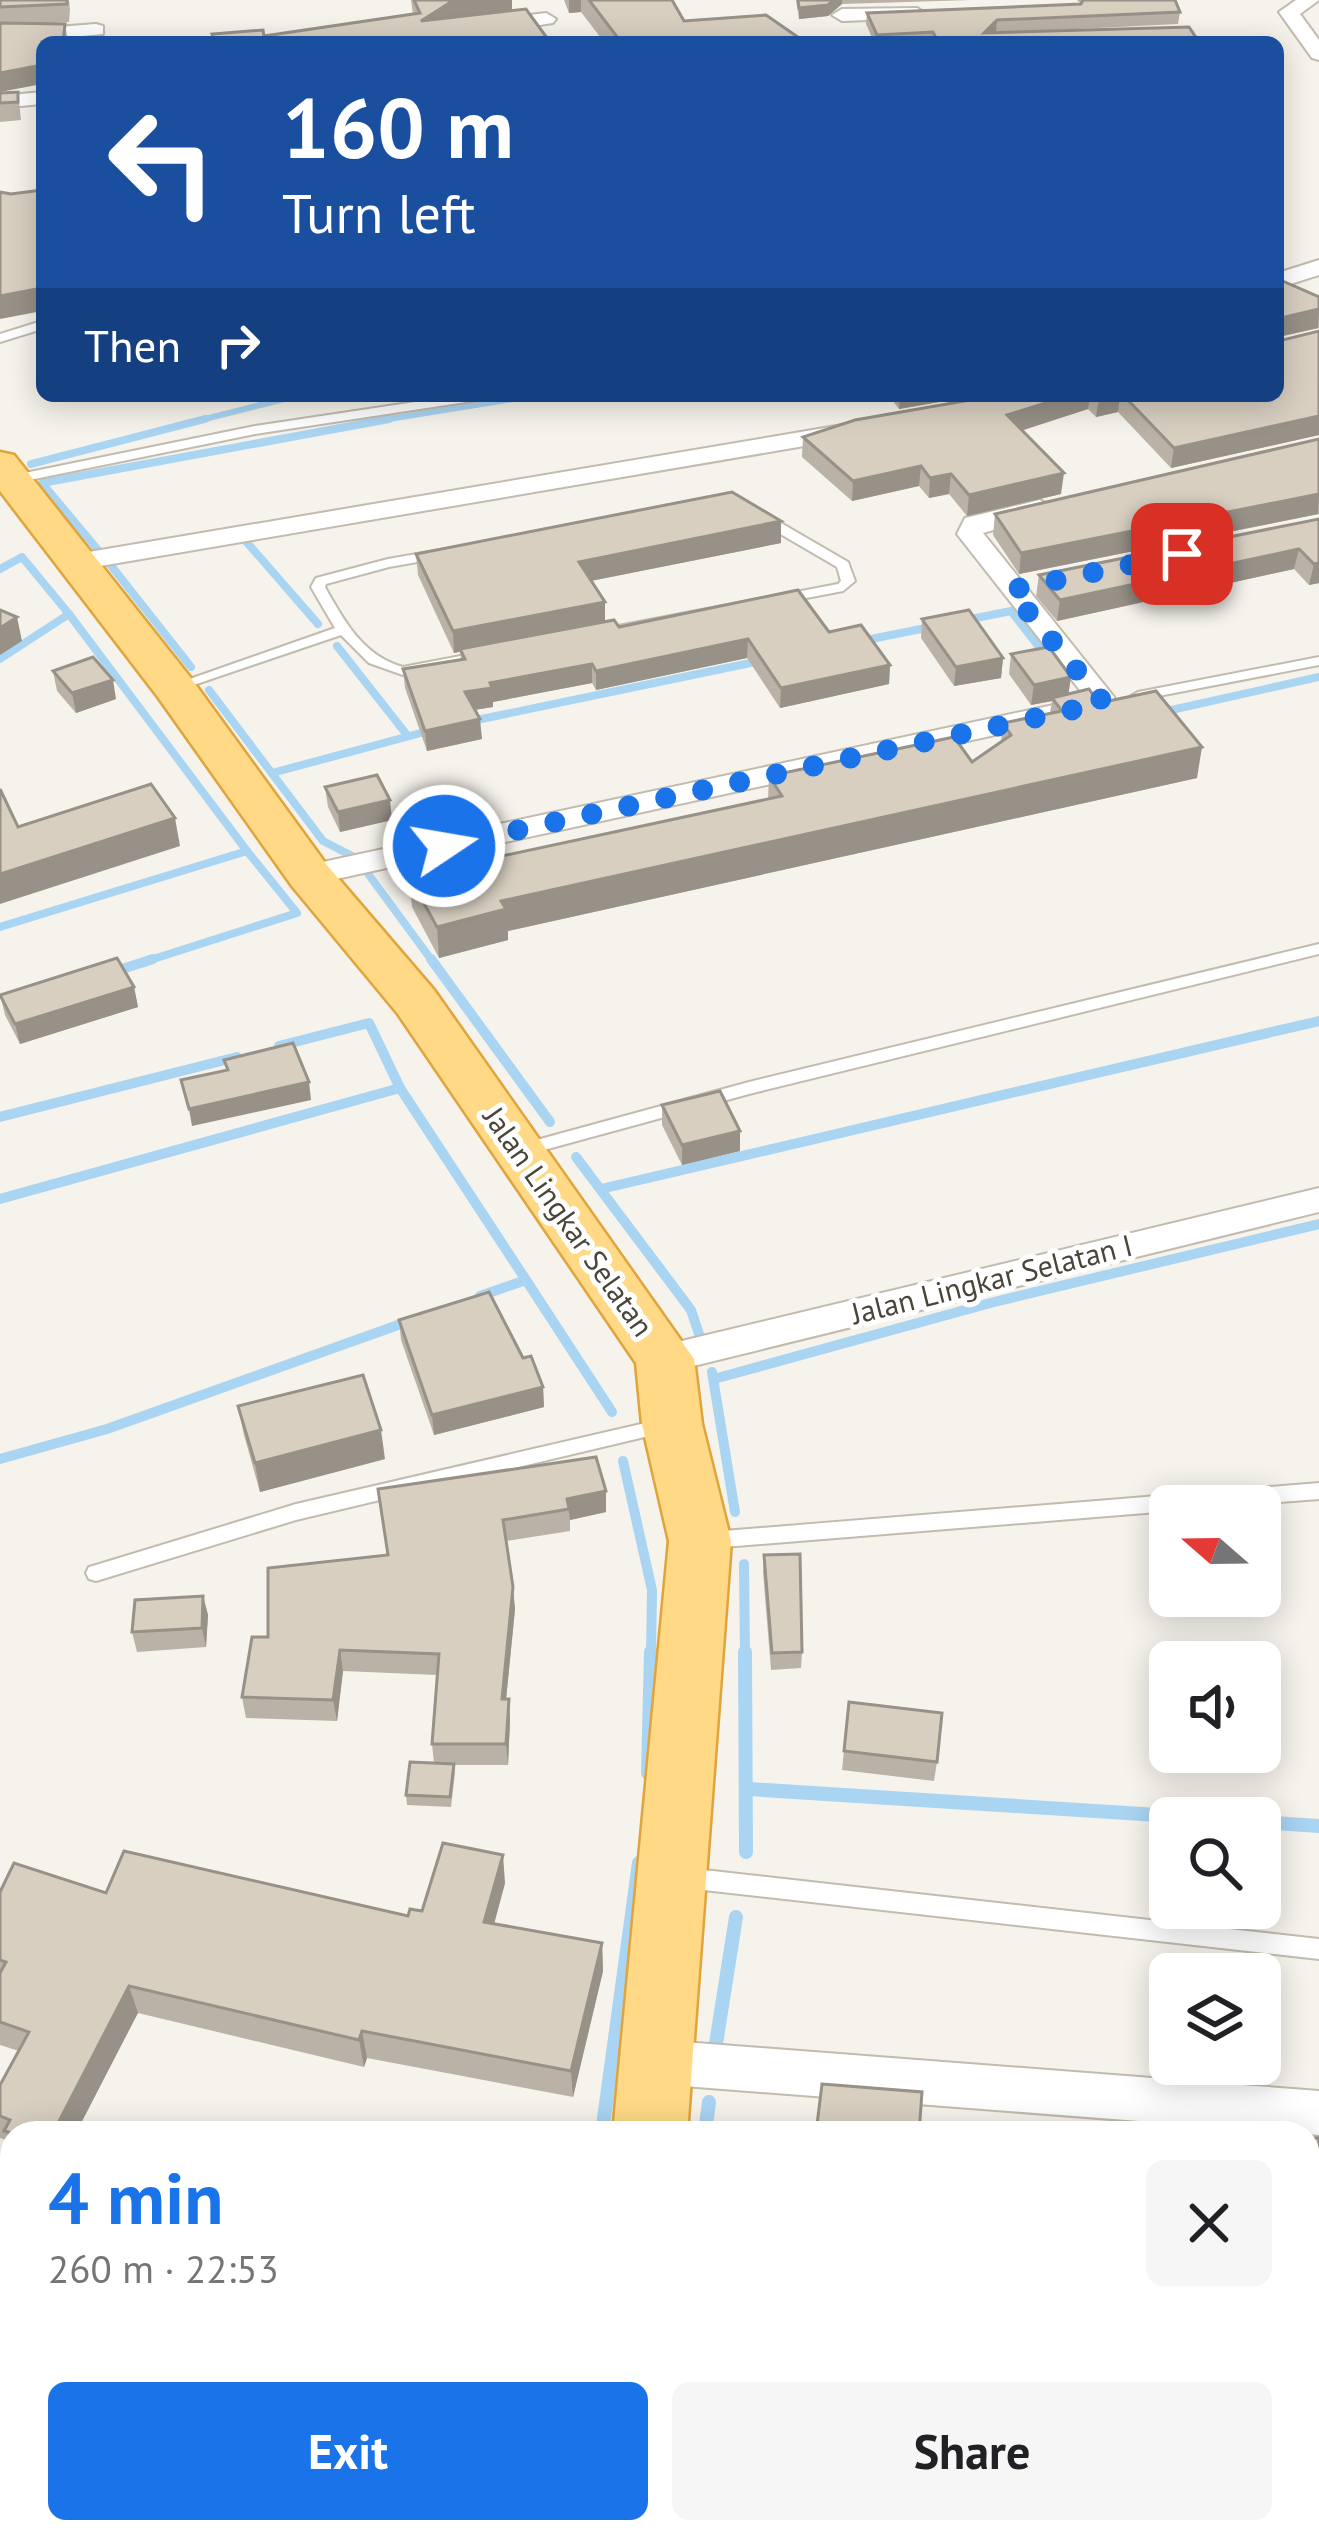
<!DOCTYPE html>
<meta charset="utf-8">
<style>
body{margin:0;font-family:"PT Sans",sans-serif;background:#f6f6f6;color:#202124;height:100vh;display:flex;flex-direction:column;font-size:45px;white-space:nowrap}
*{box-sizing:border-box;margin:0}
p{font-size:39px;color:#757577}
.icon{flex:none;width:66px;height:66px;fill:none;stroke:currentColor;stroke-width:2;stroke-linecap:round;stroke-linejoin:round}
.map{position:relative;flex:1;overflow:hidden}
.details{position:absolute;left:0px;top:2121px;width:1320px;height:423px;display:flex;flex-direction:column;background:#fff;border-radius:36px 36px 0 0;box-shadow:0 6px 30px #0003}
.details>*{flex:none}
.banner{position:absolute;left:36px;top:36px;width:1248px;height:366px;border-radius:18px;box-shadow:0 6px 30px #0003;background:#1a4fa0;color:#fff;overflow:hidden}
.needle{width:78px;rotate:290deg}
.buttons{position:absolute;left:1149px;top:1485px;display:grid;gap:24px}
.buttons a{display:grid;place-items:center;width:132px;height:132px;border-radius:18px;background:#fff;box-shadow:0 6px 30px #0003;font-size:60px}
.pin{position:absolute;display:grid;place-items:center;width:102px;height:102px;color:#fff;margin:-51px;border-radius:24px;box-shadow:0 6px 18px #0006}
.me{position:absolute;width:132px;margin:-66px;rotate:78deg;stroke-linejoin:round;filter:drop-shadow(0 0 9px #0008)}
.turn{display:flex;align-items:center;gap:42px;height:252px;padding:0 48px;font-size:54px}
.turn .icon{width:156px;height:156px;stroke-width:2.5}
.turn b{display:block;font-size:84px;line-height:102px}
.then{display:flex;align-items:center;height:114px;padding:0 48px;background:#0003;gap:24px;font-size:45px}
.round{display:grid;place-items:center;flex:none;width:126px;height:126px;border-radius:18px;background:#f6f6f6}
.head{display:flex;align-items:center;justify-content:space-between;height:204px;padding:0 48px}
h1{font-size:72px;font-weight:800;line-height:90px;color:#1a73e8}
.cta{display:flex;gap:24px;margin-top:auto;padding:24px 48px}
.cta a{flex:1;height:138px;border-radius:18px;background:#1a73e8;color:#fff;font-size:48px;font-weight:800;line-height:138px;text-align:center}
.cta a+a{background:#f6f6f6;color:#202124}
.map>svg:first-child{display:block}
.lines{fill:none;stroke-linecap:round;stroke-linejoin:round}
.stream-far3{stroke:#a9d4f2;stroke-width:6}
.stream-far2{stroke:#a9d4f2;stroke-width:8}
.stream-far1{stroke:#a9d4f2;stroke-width:10}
.stream{stroke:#a9d4f2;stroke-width:14}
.service-casing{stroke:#c2bbae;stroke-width:4}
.minor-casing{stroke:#c2bbae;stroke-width:4}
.trunk-casing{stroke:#e0a43c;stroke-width:5}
.service{fill:#fff;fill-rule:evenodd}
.minor{fill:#fff;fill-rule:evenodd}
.trunk{fill:#ffd985;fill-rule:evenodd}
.wall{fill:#bab2a6}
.shaded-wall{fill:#979187}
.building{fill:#d8cfc1;stroke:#979187;stroke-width:3}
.route{stroke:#1a73e8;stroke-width:21;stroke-dasharray:0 37.8}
.labels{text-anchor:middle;stroke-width:10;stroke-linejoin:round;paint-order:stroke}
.street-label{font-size:30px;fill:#4b4439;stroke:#fff}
</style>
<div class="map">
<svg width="1319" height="2542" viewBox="0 0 1319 2542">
<rect width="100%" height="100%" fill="#f6f3ec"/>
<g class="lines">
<g class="stream-far3">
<polyline points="193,422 296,396"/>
<polyline points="370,422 532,396"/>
</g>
<g class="stream-far2">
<polyline points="31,464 205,419"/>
<polyline points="244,539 318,624"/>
<polyline points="103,556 42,483 389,419"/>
<polyline points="109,563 191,667"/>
<polyline points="0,569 22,557 69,614"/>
<polyline points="961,621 1011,611 1046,656"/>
<polyline points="861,641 931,627"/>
<polyline points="337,646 407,735"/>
<polyline points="0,659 69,614 247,851 0,927"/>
<polyline points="209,690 323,841 358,859"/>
<polyline points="1158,713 1319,677"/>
<polyline points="467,722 760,661"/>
<polyline points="272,773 432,730"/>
<polyline points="366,871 433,962"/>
<polyline points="144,962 297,913 247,851"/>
</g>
<g class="stream-far1">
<polyline points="431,959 550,1122"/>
<polyline points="113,972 153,959"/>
<polyline points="279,1046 369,1023 400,1088"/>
<polyline points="0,1117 237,1057"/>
<polyline points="576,1157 691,1310 703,1346"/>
<polyline points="601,1189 1319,1021"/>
<polyline points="0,1199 400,1088 526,1280 480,1296"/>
<polyline points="526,1280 612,1412"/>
<polyline points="712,1372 735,1512"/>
<polyline points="714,1379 994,1302 1319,1224"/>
<polyline points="0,1459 107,1429 412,1320"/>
<polyline points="623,1461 652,1590 651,1655"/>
<polyline points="744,1564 745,1655"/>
</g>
<g class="stream">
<polyline points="745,1652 746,1852"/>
<polyline points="648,1773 651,1652"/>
<polyline points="748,1789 1205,1818"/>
<polyline points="1260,1822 1319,1826"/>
<polyline points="723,2050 715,2050 736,1917"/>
<polyline points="602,2133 639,1863"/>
<polyline points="705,2133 709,2102"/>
<polyline points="550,2542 551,2532"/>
<polyline points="666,2542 667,2532"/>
</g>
<g class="service-casing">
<g id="service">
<polygon points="42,321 42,329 0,342 0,334"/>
<polygon points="455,396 485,396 479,400 255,434 10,484 4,480 10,476 255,426"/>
<path d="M726 500 750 505 848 562 855 581 843 591 403 675 369 663 341 635 179 690 174 691 167 687 335 628 311 587 316 578 388 559ZM726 508 741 511 837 567 841 581 838 584 403 667C363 656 344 621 325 587L326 584 389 567Z"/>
<polygon points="1319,657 1319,665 1138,700 1131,696 1138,692"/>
<polygon points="1319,944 1319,954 749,1094 522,1156 513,1150 522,1144 749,1082"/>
<polygon points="667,1418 674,1420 677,1425 674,1430 296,1520 96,1581 89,1579 86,1573 89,1567 96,1565 296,1504"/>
<polygon points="1319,1483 1319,1499 1229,1506 1170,1506 1170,1511 711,1548 704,1546 701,1540 704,1534 711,1532"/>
<polygon points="686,1868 1319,1939 1319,1959 686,1888 678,1885 675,1878 678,1871"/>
</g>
</g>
<g class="minor-casing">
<g id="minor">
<polygon points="1296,0 1319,0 1300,14 1319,40 1319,60 1312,58 1279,12"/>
<polygon points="917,8 927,14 924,18 842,21 832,15 842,9"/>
<polygon points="546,13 556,19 553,23 427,42 462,23"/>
<polygon points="96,24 103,26 103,34 31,41 0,37 0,25 31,29"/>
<polygon points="42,92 42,104 0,108 0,96"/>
<polygon points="1319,260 1319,275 1278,288 1278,273"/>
<polygon points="848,424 861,432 857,437 77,570 64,562 77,554"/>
<polygon points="1040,500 1053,508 1049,514 983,533 1114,697 1114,709 309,885 294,875 309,865 1086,698 957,534 965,518"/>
<polygon points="1319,1188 1319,1212 665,1373 652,1369 646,1359 652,1349 665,1345"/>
<polygon points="658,2040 1319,2091 1319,2135 658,2084 642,2077 635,2062 642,2047"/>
</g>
</g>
<g class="trunk-casing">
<g id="trunk">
<polygon points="0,452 14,455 190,677 326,864 434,990 694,1359 702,1424 731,1541 687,2133 613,2133 669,1541 642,1424 636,1363 398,1014 292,886 158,697 0,491"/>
<polygon points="562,2532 646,2532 645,2542 561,2542"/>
</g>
</g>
<use href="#service" class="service"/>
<use href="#minor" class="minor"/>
<use href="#trunk" class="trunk"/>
</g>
<g class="wall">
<polygon points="0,0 69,0 70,10 69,22 26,24 65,24 68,42 42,42 0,92"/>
<polygon points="411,0 512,0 512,11 550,42 213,42 212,34 264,36 413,14"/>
<polygon points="564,0 672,0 684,21 805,42 604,42 581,12 569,13"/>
<polygon points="796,0 971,0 842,4 828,16 799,19"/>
<polygon points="1077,0 1175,0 1180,12 1178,24 995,33 1199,42 874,42 866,24 867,13 1081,4"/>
<polygon points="18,92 21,120 0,122 0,103"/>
<polygon points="1278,279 1319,297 1319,328 1279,337 1283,340 1319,331 1319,435 1171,468 1118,412 1096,417 1088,409 1021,430 1061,494 967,516 949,494 929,498 919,486 852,501 802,457 803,437 993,396 1278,396"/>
<polygon points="889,396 974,396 899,409"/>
<polygon points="1319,439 1319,514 1019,574 993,535 995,514"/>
<polygon points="1319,519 1319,583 1309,585 1294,569 1057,621 1036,596 1039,575"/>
<polygon points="781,521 781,543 591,581 605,602 605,622 619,627 829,632 890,665 889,684 780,708 747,658 596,690 592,683 493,702 493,707 475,710 482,739 427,751 405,688 403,669 461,660 460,651 454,653 418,575 416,554"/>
<polygon points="922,619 1003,658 1001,678 954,686 921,638"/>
<polygon points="1011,654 1069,694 1099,703 1197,778 508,931 508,940 439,958 412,907 409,876 768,799 769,776 972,762 1001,742 1003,723 1050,713 1052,701 1031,705 1009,674"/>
<polygon points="53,671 116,699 76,713 57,691"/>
<polygon points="325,787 392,820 340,832 328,807"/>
<polygon points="134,987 138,1007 20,1044 5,1015 0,994"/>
<polygon points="662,1105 740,1131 740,1151 682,1165 662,1125"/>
<polygon points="399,1320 523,1358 543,1387 544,1407 434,1435 401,1340"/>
<polygon points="238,1406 385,1459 260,1492 244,1435"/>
<polygon points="378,1489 606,1512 570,1520 570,1531 506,1541 515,1609 506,1699 510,1720 508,1765 454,1765 455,1773 451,1807 407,1805 406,1795 434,1763 432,1744 437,1675 343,1671 337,1721 246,1718 242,1697 268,1637 387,1555"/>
<polygon points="764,1555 802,1652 801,1668 771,1670 763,1572"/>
<polygon points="203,1596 208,1615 206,1647 137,1652 132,1632"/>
<polygon points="849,1702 937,1762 934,1781 842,1770"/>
<polygon points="505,1883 494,1924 602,1943 603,1971 573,2097 367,2058 364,2067 138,2013 12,2133 12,2149 9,2141 0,2138 0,2085 19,2051 0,2045 0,1892 106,1893 408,1916"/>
<rect x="1308" y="2138" width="11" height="130"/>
<polygon points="684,2532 782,2542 683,2542"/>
</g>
<g class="shaded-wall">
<polygon points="454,0 512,0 512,12 421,21"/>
<polygon points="569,0 581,0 581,12 569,13"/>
<polygon points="834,0 842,0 842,4 828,16 799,19 799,8"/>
<polygon points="997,20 996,32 986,42 984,33"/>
<polygon points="42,65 42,84 0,92 0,73"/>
<polygon points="42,288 42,311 0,319 0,296"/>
<polygon points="1319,309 1318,328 1278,337 1281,318"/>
<polygon points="900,396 974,396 899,409"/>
<polygon points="1068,396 1090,396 1088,409 1005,436 1007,415"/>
<polygon points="1104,396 1120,396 1118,412 1096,417 1099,397"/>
<polygon points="1319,416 1319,435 1171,468 1174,448"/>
<polygon points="921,466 919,486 852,501 853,481"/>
<polygon points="1064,473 1061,494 967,516 969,495"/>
<polygon points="951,474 949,494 929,498 930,478"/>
<polygon points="1319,494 1318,514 1019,574 1021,553"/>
<polygon points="781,521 781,543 580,583 579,562"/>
<polygon points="1299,549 1294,569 1057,621 1060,600"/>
<polygon points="1319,563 1319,583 1309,585 1314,564"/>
<polygon points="605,602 605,624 454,653 453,631"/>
<polygon points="17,617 22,641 0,655 0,628"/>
<polygon points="748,639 747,658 596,690 596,671"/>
<polygon points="1003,658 1001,678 954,686 956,667"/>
<polygon points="592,664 592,683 493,702 493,707 466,711 465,692 490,683"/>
<polygon points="890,665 889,684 780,708 781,688"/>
<polygon points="1071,677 1068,697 1052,698 1052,701 1031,705 1034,685"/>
<polygon points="113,680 116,699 76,713 72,693"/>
<polygon points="480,719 482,739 427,751 425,731"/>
<polygon points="1202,747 1197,778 508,931 508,940 439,958 437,927 501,901"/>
<polygon points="390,800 392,820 340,832 338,812"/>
<polygon points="175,818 180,846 0,904 0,874"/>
<polygon points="134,987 138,1007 20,1044 15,1024"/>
<polygon points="309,1082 311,1100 192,1126 189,1109"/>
<polygon points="740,1131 740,1151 682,1165 682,1145"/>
<polygon points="543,1387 544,1407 434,1435 432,1415"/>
<polygon points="381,1430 385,1459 260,1492 255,1463"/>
<polygon points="606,1491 606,1512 570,1520 567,1499"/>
<polygon points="513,1587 515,1609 504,1720 502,1699"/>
<polygon points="203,1596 208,1615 206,1647 202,1628"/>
<polygon points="340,1650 343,1671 337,1721 333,1700"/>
<polygon points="509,1699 510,1720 508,1765 506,1744"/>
<polygon points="503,1855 505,1883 487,1950 484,1922"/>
<polygon points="602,1943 603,1971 573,2097 571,2071"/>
<polygon points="129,1986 138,2013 76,2133 53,2133"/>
<polygon points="362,2031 367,2058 364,2067 359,2040"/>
<polygon points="229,2532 239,2532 241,2542 223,2542"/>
<polygon points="514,2532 520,2532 517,2542 510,2542"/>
</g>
<g class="building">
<polygon points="0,0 67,0 67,4 0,7"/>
<polygon points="414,0 454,0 421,21 526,9 550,42 215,42 212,34 263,30 264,36 420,13"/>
<polygon points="589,0 672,0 684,21 766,15 805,42 621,42"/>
<polygon points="798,0 834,0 828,5 799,8"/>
<polygon points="1083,0 1175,0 1180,12 997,20 984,33 1189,27 1199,42 938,42 933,32 877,35 867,13 1081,4"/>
<polygon points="0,23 65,24 63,42 42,42 42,65 0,73"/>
<polygon points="18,92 18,102 0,103 0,93"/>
<polygon points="42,190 42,288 0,296 0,192 11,194"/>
<polygon points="1278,279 1319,297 1319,309 1281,318 1278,332"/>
<polygon points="1319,331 1319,416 1174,448 1124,396 1278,396 1278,337 1283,340"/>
<polygon points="993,396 1068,396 1007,415 1064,473 969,495 951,474 930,478 921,466 853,481 803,437 855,420"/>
<polygon points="1319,439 1319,494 1021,553 995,514"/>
<polygon points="732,492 781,521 579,562 605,602 453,631 416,554"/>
<polygon points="1319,519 1319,563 1314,564 1299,549 1060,600 1039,575"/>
<polygon points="798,590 829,632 861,625 890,665 781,688 748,639 596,671 592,664 490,683 492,688 465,692 480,719 425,731 403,669 465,659 460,649 614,620 619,627"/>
<polygon points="0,610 17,617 0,628"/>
<polygon points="969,610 1003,658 956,667 922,619"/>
<polygon points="1049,647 1071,677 1034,685 1011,654"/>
<polygon points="93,657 113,680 72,693 53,671"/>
<polygon points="1089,689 1099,703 1156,691 1202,747 501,901 506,909 437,927 409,876 782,796 769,776 954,737 972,762 1011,735 1003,723 1062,711 1052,698"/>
<polygon points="377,775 390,800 338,812 325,787"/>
<polygon points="151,784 175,818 0,874 0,789 18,827"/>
<polygon points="117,958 134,987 15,1024 0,995"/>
<polygon points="293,1043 309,1082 189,1109 181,1080 228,1070 224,1060"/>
<polygon points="720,1091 740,1131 682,1145 662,1105"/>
<polygon points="489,1292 523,1358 531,1356 543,1387 432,1415 399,1320"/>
<polygon points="363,1375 381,1430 255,1463 238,1406"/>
<polygon points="596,1457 606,1491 567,1499 569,1509 503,1520 513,1587 502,1699 509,1699 506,1744 432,1744 439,1654 340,1650 333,1700 242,1697 252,1637 268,1637 268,1568 388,1555 378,1489"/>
<polygon points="800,1554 802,1652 772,1653 764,1555"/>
<polygon points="203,1596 202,1628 132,1632 135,1600"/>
<polygon points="849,1702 942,1713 937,1762 844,1751"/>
<polygon points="410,1762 454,1764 450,1797 406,1795"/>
<polygon points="443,1843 503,1855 484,1922 602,1943 571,2071 362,2031 359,2040 129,1986 53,2133 12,2133 4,2131 10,2120 0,2116 0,2085 29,2032 0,2022 0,1973 6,1962 0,1960 0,1892 14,1863 106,1893 124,1851 408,1916 410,1909 422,1911"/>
<polygon points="822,2084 922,2092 919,2133 816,2133"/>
<rect x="1308" y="2138" width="11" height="109"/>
<polygon points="8,2320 12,2322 12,2532 229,2532 223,2542 0,2542 0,2328 2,2329"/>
<polygon points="386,2532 514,2532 510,2542 381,2542"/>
<polygon points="684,2532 783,2532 782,2542 683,2535"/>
<rect x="846" y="2532" width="122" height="10"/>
</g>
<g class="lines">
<polyline class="route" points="444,846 1104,703 1010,590 1182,554"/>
</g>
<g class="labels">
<g class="street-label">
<text transform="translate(568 1222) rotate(55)" y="10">Jalan Lingkar Selatan</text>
<text transform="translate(992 1280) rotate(-14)" y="10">Jalan Lingkar Selatan I</text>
</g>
</g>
</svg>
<div class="buttons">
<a><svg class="needle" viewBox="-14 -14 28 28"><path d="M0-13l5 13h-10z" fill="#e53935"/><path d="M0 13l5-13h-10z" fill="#757577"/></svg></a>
<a><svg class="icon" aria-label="sound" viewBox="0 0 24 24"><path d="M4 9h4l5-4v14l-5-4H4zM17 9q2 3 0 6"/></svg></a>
<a><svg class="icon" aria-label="search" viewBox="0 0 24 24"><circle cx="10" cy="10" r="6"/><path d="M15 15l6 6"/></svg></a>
<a><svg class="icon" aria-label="layers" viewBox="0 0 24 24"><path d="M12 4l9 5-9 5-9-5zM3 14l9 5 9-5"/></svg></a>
</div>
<div class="pin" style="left:1182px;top:554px;background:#d93025"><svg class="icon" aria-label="arrive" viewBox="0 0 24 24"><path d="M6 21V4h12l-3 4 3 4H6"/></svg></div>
<svg class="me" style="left:444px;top:846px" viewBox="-20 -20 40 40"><circle r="17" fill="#1a73e8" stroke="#fff" stroke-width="3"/><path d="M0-11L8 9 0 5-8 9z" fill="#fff"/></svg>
<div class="banner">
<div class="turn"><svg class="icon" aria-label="left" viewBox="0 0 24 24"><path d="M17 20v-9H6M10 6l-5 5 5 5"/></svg><div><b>160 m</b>Turn left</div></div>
<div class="then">Then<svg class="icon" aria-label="right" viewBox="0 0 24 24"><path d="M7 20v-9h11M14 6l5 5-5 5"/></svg></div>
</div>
<section class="details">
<div class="head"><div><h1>4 min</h1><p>260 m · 22:53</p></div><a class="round"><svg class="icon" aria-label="close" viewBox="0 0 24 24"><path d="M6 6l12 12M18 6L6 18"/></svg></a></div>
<div class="cta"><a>Exit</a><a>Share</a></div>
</section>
</div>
